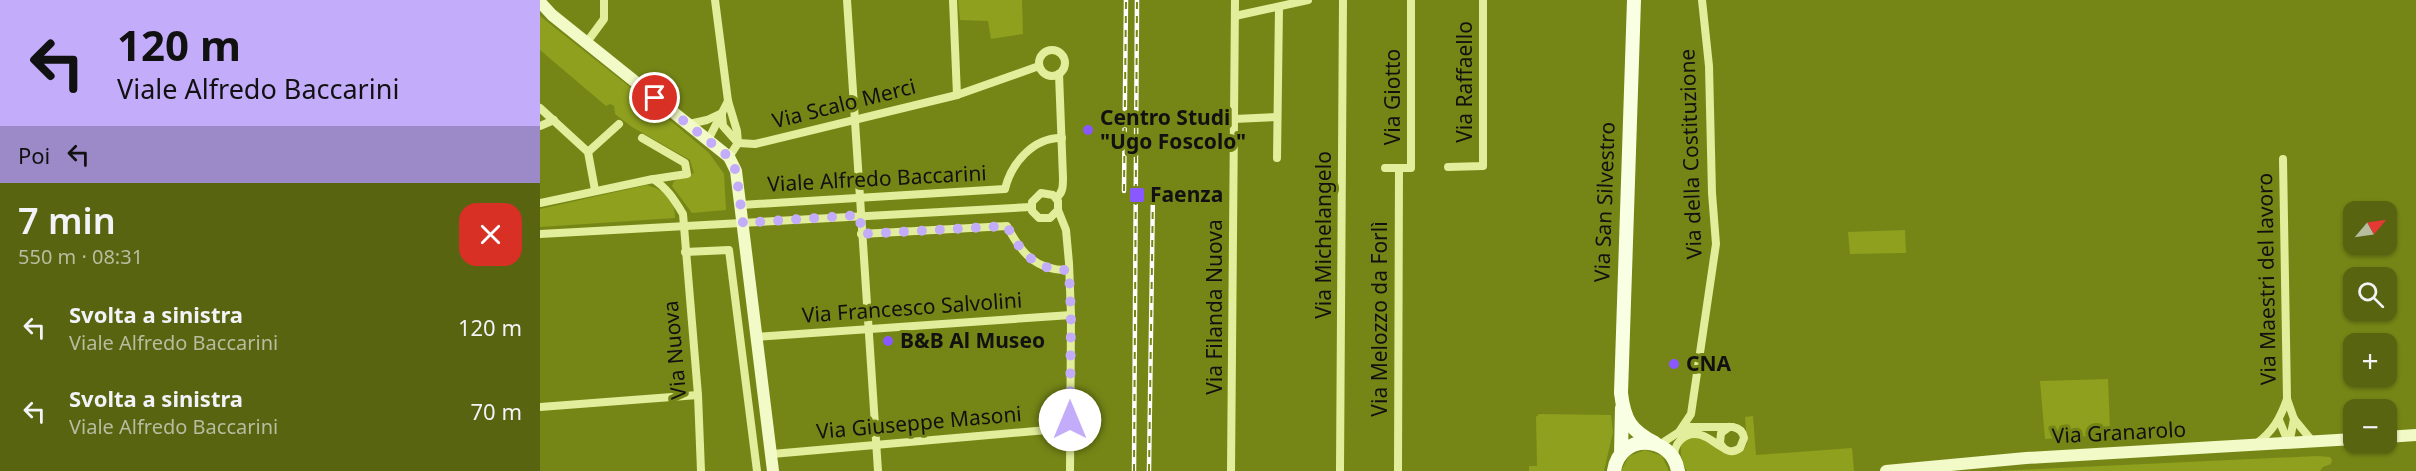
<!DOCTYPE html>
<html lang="it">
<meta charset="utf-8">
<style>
body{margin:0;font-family:"Noto Sans",sans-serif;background:#616d1e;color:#f1f3f6;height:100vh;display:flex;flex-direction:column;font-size:22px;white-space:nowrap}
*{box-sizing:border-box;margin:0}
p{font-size:20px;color:#b7bd9f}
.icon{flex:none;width:33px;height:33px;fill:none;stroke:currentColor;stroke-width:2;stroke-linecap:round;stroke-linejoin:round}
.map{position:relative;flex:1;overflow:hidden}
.sheet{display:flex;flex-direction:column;background:#586410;width:540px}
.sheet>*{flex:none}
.top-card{background:#c3adfa;color:#111;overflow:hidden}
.needle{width:39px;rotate:61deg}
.tools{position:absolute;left:1803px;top:201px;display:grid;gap:12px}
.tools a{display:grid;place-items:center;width:54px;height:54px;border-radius:12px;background:#586410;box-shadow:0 2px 4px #0004;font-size:30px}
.pin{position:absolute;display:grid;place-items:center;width:51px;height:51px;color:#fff;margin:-26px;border:3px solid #fff;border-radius:50%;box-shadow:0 2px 6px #0007}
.me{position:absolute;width:66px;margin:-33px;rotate:0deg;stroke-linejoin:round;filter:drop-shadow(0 0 4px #0008)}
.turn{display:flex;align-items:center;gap:21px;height:126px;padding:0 18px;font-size:27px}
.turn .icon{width:78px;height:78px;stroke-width:2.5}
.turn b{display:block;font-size:42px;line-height:51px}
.then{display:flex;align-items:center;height:57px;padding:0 18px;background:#0003;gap:12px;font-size:22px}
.round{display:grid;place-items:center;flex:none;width:63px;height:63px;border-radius:18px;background:#616d1e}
.headline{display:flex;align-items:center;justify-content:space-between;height:102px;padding:0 18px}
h1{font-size:36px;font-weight:600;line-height:45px}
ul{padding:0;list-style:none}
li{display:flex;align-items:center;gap:18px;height:84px;padding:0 18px}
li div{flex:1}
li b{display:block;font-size:22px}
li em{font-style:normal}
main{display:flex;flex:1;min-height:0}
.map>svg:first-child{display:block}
.green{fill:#8ea01e}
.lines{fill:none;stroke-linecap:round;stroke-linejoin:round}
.street{stroke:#e2ee9b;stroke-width:8}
.secondary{stroke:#f2fac8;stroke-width:12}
.primary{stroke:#f9ffe2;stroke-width:14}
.rail-casing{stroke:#fff;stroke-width:4.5}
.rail{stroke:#758616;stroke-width:2;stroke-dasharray:7;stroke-linecap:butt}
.route{stroke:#c3adfa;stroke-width:10;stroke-dasharray:0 18}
.poi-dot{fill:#8a58ff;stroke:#758616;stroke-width:2}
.labels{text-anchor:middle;stroke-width:6;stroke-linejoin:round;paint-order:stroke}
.street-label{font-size:21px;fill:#111;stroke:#758616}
.poi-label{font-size:21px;font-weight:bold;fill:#111;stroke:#758616;text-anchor:start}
</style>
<main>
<section class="sheet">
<div class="top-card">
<div class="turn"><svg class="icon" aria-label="left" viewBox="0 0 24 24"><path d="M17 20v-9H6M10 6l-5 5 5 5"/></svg><div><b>120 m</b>Viale Alfredo Baccarini</div></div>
<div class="then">Poi<svg class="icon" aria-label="left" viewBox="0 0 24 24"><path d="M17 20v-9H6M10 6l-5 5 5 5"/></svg></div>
</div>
<div class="headline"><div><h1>7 min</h1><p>550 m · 08:31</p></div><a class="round" style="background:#d93025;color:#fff"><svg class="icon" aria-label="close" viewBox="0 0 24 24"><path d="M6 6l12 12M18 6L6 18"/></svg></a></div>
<ul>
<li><svg class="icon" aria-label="left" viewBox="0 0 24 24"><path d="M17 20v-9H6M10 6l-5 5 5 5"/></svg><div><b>Svolta a sinistra</b><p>Viale Alfredo Baccarini</p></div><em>120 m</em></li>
<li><svg class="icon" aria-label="left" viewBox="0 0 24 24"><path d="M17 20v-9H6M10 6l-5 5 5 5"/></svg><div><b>Svolta a sinistra</b><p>Viale Alfredo Baccarini</p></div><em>70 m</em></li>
</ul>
</section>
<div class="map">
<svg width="1876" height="471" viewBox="0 0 1876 471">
<rect width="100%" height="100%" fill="#758616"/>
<g class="green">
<polygon points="418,0 482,0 483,34 451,39 448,21 420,20"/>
<polygon points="0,16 100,95 169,153 184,174 186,210 152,213 132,186 134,181 154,173 150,160 92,127 75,114 74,106 70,104 66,106 0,50"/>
<path d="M107 185C126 191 134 197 135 218L0 227V209Z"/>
<polygon points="1365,230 1366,253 1310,254 1308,232"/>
<polygon points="1568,379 1570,430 1562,435 1505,439 1500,381"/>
<polygon points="999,414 1071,415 1073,432 1064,471 989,471 989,466 997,466 996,417"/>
<path d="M1213 416 1216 455 1312 448 1314 471H1147C1139 458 1135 432 1159 438 1171 440 1184 449 1194 454L1200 453 1207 444 1205 417Z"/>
<polygon points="1105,450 1122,456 1129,471 1081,471 1089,456"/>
<polygon points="1777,456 1790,457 1792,460 1791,464 1783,467 1780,471 1457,471"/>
</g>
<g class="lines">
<g class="street">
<polyline points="175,0 188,101 197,131 198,143 189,157"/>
<polyline points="307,0 338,471"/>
<polyline points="413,0 417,95"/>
<polyline points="695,16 768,0"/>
<polyline points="47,42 64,19 64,0"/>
<circle cx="512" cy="63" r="13"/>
<polyline points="0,108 48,152 55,190"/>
<polyline points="182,116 183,126 198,143"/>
<polyline points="694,119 737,117"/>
<polyline points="149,124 167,120 182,113"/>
<polyline points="0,126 14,120"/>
<polyline points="102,138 145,163 147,174 114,179"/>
<polyline points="168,140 188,101"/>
<polyline points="198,143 215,144 417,95 499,66"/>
<polyline points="48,152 79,124"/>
<polyline points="737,158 739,7"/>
<polyline points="1743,159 1747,399 1754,419 1773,442"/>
<polyline points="908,167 943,166 943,0"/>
<polyline points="845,168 871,168 871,0"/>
<path d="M516 198C523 193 523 186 523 178L519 74"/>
<path d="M0 203 113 179C127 188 134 199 143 214L158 395 161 471"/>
<path d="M201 205 465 189C471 164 493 137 522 138"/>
<polyline points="518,210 510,218 499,218 492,211 492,202 501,193 513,195 518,201 518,210 526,230 529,263 531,315 530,471"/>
<polyline points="0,234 491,207"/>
<path d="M321 234 467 226C481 253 496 271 529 270"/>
<polyline points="145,252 189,250 217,471"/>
<polyline points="215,337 531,315"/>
<polyline points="0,407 158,395"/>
<polyline points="1739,420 1749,444"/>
<path d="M1142 430 1149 427H1193C1199 428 1203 432 1204 438L1200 448C1192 454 1184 451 1180 443L1181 433 1189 427"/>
<path d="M1716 444C1733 431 1740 419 1747 399"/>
<polyline points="1749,444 1754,419"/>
<polyline points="1119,445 1139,432 1151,414 1176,244 1172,193 1169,66 1162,0"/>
<polyline points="232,454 530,428"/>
<path d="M1135 460C1131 445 1145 430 1161 435 1168 437 1175 443 1182 447"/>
<polyline points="691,471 695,0"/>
<polyline points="800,471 803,0"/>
<polyline points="858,471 859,168"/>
</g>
<g class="secondary">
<polyline points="0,2 12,15 189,157 196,171 233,471"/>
<polyline points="1846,437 1876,435"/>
<polyline points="1346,471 1486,458 1814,439"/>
</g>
<g class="primary">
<path d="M1094 0 1081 393C1084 420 1091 431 1115 443"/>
<polyline points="1081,454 1082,408"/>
<path d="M1074 471C1079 433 1132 434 1138 471"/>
</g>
<g class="rail-casing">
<g id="rail">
<polyline points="584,191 586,0"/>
<polyline points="594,471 597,0"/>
<polyline points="609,471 613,191"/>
</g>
</g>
<use href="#rail" class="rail"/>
</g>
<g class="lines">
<path class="route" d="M115 98 189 157 196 171 203 223 320 215 321 234 467 226C481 253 496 271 529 270L531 315 530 420"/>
</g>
<g class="poi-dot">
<circle cx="548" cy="130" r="6"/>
<rect x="589" y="187" width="16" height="16" rx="3"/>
<circle cx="348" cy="341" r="6"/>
<circle cx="1134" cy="364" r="6"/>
</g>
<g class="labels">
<g class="street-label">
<text transform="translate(925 82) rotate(-90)" y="7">Via Raffaello</text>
<text transform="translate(853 97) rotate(-90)" y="7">Via Giotto</text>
<text transform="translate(304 104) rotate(-14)" y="7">Via Scalo Merci</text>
<text transform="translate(1151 154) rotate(-92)" y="7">Via della Costituzione</text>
<text transform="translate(337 179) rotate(-3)" y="7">Viale Alfredo Baccarini</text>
<text transform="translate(1065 202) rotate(-88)" y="7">Via San Silvestro</text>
<text transform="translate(784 235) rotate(-90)" y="7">Via Michelangelo</text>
<text transform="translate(1727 279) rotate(-91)" y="7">Via Maestri del lavoro</text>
<text transform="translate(675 307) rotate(-90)" y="7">Via Filanda Nuova</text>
<text transform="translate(372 308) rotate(-4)" y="7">Via Francesco Salvolini</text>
<text transform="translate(840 319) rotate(-90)" y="7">Via Melozzo da Forlì</text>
<text transform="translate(135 350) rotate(-95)" y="7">Via Nuova</text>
<text transform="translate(379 423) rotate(-5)" y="7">Via Giuseppe Masoni</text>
<text transform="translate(1579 433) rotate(-3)" y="7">Via Granarolo</text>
</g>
<g class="poi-label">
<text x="560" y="125">Centro Studi<tspan x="560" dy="24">"Ugo Foscolo"</tspan></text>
<text x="610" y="202">Faenza</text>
<text x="360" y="348">B&amp;B Al Museo</text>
<text x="1146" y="371">CNA</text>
</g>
</g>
</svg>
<div class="tools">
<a><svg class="needle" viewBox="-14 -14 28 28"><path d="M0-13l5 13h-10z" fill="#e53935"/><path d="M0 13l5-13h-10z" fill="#b7bd9f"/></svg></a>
<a><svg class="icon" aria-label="search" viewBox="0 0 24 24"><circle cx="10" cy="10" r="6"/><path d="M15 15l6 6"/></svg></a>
<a>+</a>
<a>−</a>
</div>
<div class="pin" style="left:115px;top:98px;background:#d93025"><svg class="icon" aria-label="arrive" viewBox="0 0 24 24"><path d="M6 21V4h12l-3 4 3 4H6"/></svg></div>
<svg class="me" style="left:530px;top:420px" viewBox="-20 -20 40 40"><circle r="19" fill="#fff"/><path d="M0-13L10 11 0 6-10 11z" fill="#c3adfa"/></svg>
</div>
</main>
